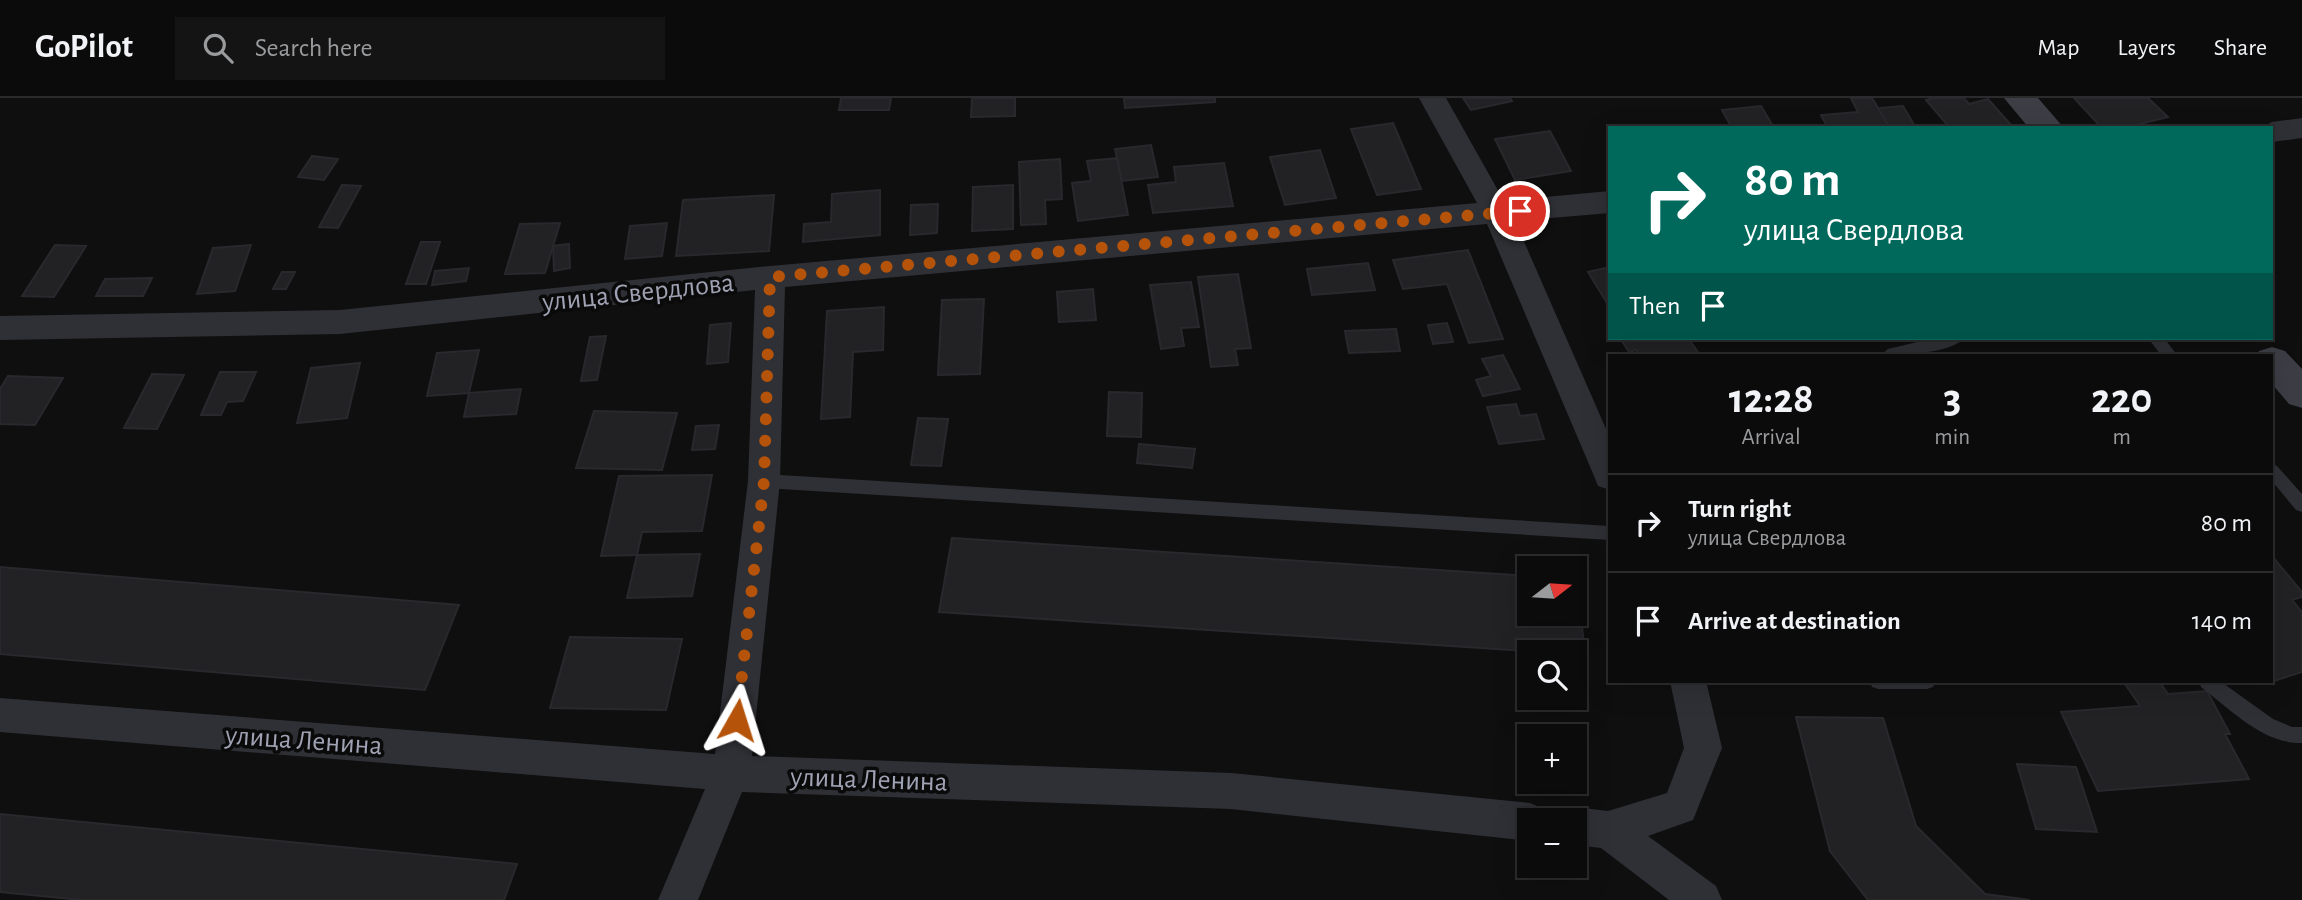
<!DOCTYPE html>
<meta charset="utf-8">
<style>
body{margin:0;font-family:"Alegreya Sans",sans-serif;background:#141415;color:#f1f3f6;height:100vh;display:flex;flex-direction:column;font-size:26px;white-space:nowrap}
*{box-sizing:border-box;margin:0}
p{font-size:23px;color:#9a9b9d}
.icon{flex:none;width:38px;height:38px;fill:none;stroke:currentColor;stroke-width:2;stroke-linecap:round;stroke-linejoin:round}
.map{position:relative;flex:1;overflow:hidden}
.panel{position:absolute;left:1608px;top:256px;width:665px;height:329px;display:flex;flex-direction:column;background:#0b0b0c;border-radius:0px;box-shadow:0 7px 28px #0002,0 0 0 2px #2b2b2d}
.panel>*{flex:none}
.guide{position:absolute;left:1608px;top:28px;width:665px;height:214px;border-radius:0px;box-shadow:0 7px 28px #0002,0 0 0 2px #2b2b2d;background:#00695c;color:#fff;overflow:hidden}
.needle{width:46px;rotate:73deg}
.fabs{position:absolute;left:1517px;top:458px;display:grid;gap:14px}
.fabs a{display:grid;place-items:center;width:70px;height:70px;border-radius:0px;background:#0b0b0c;box-shadow:0 7px 28px #0002,0 0 0 2px #2b2b2d;font-size:35px}
.pin{position:absolute;display:grid;place-items:center;width:60px;height:60px;color:#fff;margin:-30px;border:4px solid #fff;border-radius:50%;box-shadow:0 2px 7px #0007}
.me{position:absolute;width:77px;margin:-38px;rotate:6deg;stroke-linejoin:round;filter:drop-shadow(0 0 5px #0008)}
.turn{display:flex;align-items:center;gap:24px;height:147px;padding:0 21px;font-size:32px}
.turn .icon{width:91px;height:91px;stroke-width:2.5}
.turn b{display:block;font-size:49px;line-height:60px}
.then{display:flex;align-items:center;height:66px;padding:0 21px;background:#0003;gap:14px;font-size:26px}
.eta{display:flex;justify-content:space-evenly;align-items:center;height:119px;text-align:center}
.eta b{font-size:42px;font-weight:700;line-height:49px}
ul{padding:0;list-style:none}
li{display:flex;align-items:center;gap:21px;height:98px;padding:0 21px;border-top:2px solid #2b2b2d}
li div{flex:1}
li b{display:block;font-size:26px}
li em{font-style:normal}
header{display:flex;align-items:center;gap:42px;box-sizing:border-box;height:98px;padding:0 35px;background:#0b0b0c;border-bottom:2px solid #2b2b2d}
header strong{font-size:33px}
nav{display:flex;gap:38px;margin-inline-start:auto;font-size:24px}
.search{width:490px;height:63px;background:#141415;display:flex;align-items:center;gap:18px;box-sizing:border-box;padding:0 24px;border-radius:0px;color:#9a9b9d;font-size:26px}
.map>svg:first-child{display:block}
.building{fill:#222224;stroke:#29282c;stroke-width:2}
.lines{fill:none;stroke-linecap:round;stroke-linejoin:round}
.lane{fill:#2f3035;fill-rule:evenodd}
.street{fill:#2f3035;fill-rule:evenodd}
.secondary{fill:#3d3e45;fill-rule:evenodd}
.route{stroke:#b45309;stroke-width:12;stroke-dasharray:0 21.6}
.labels{text-anchor:middle;stroke-width:7;stroke-linejoin:round;paint-order:stroke}
.street-label{font-size:28px;fill:#9fa2b2;stroke:#0a0a0b}
</style>
<header>
<strong>GoPilot</strong>
<div class="search"><svg class="icon" aria-label="search" viewBox="0 0 24 24"><circle cx="10" cy="10" r="6"/><path d="M15 15l6 6"/></svg>Search here</div>
<nav><a>Map</a><a>Layers</a><a>Share</a></nav>
</header>
<div class="map">
<svg width="2302" height="802" viewBox="0 0 2302 802">
<rect width="100%" height="100%" fill="#0f0f10"/>
<g class="building">
<polygon points="841,0 891,0 889,12 839,12"/>
<polygon points="972,0 1015,0 1015,18 971,19"/>
<polygon points="1124,0 1215,0 1215,4 1125,10"/>
<polygon points="1463,0 1510,0 1512,3 1471,12"/>
<polygon points="1851,0 1872,0 1890,30 1828,30 1821,17 1858,14"/>
<polygon points="1934,0 1964,0 1969,6 1988,1 2011,27 1999,30 1950,30 1926,2"/>
<polygon points="2074,0 2148,0 2168,19 2124,30 2102,30"/>
<polygon points="1761,8 1774,30 1732,30 1722,12"/>
<polygon points="1903,8 1916,30 1890,30 1878,10"/>
<polygon points="1393,25 1421,91 1377,97 1351,31"/>
<polygon points="1550,33 1571,73 1515,82 1495,41"/>
<polygon points="1151,47 1158,79 1122,83 1115,51"/>
<polygon points="1320,52 1336,100 1285,107 1270,59"/>
<polygon points="312,58 338,61 324,82 298,79"/>
<polygon points="1117,60 1128,117 1078,123 1072,85 1091,83 1087,63"/>
<polygon points="1060,61 1062,101 1045,102 1046,126 1021,127 1019,64"/>
<polygon points="1224,65 1233,108 1153,115 1148,87 1176,84 1174,69"/>
<polygon points="342,87 361,88 338,130 319,129"/>
<polygon points="1013,87 1013,131 972,133 973,89"/>
<polygon points="880,92 880,137 803,144 804,126 831,124 832,96"/>
<polygon points="774,97 769,153 676,158 683,102"/>
<polygon points="938,106 937,135 910,137 911,107"/>
<polygon points="560,125 545,175 505,176 520,126"/>
<polygon points="667,125 662,158 625,161 630,128"/>
<polygon points="421,144 440,144 426,186 406,186"/>
<polygon points="569,146 570,170 554,173 553,148"/>
<polygon points="55,147 86,148 54,199 22,198"/>
<polygon points="251,147 235,193 197,196 213,150"/>
<polygon points="1468,152 1503,241 1469,245 1447,186 1403,191 1393,162"/>
<polygon points="1368,165 1375,192 1312,197 1307,171"/>
<polygon points="1610,169 1610,210 1588,174"/>
<polygon points="469,170 466,183 432,187 435,173"/>
<polygon points="282,174 295,174 286,191 273,191"/>
<polygon points="1238,176 1251,250 1235,251 1238,267 1211,269 1198,179"/>
<polygon points="152,180 143,198 96,198 105,181"/>
<polygon points="1191,184 1199,229 1181,230 1184,248 1161,251 1150,187"/>
<polygon points="1093,191 1096,222 1059,224 1057,194"/>
<polygon points="984,201 980,276 938,277 942,202"/>
<polygon points="884,209 883,252 853,254 850,319 821,321 827,213"/>
<polygon points="731,225 728,264 707,266 710,227"/>
<polygon points="1447,225 1453,244 1433,246 1428,227"/>
<polygon points="1396,231 1400,253 1349,255 1345,233"/>
<polygon points="606,238 597,282 581,283 590,239"/>
<polygon points="1620,240 1688,240 1700,257 1639,257 1636,252 1629,254"/>
<polygon points="479,252 469,295 427,298 437,255"/>
<polygon points="1503,257 1520,291 1483,298 1476,282 1491,278 1482,261"/>
<polygon points="360,265 347,320 297,325 311,270"/>
<polygon points="220,274 256,274 243,303 227,304 221,317 201,317"/>
<polygon points="152,276 184,277 157,331 124,330"/>
<polygon points="8,278 63,280 35,327 0,326 0,291"/>
<polygon points="521,291 516,316 464,319 469,295"/>
<polygon points="1109,294 1142,295 1141,339 1107,338"/>
<polygon points="1516,306 1520,318 1536,316 1544,341 1499,346 1487,309"/>
<polygon points="594,313 677,315 662,372 576,370"/>
<polygon points="918,320 948,321 941,368 911,367"/>
<polygon points="719,327 715,351 692,352 696,328"/>
<polygon points="1139,346 1195,351 1192,370 1137,365"/>
<polygon points="712,377 702,433 642,434 637,457 601,458 619,378"/>
<polygon points="952,440 1530,478 1530,516 1575,516 1577,481 1585,557 939,514"/>
<polygon points="700,456 692,498 627,500 637,457"/>
<polygon points="2272,458 2302,494 2302,499 2292,502 2302,514 2302,574 2264,586 2261,583 2272,583"/>
<polygon points="0,469 459,507 425,592 0,556"/>
<polygon points="570,539 682,541 666,612 550,610"/>
<polygon points="2123,583 2159,583 2168,596 2207,593 2230,636 2225,636 2249,681 2098,693 2061,614 2140,608"/>
<polygon points="1796,619 1883,620 1916,728 1985,796 2030,802 1868,802 1830,753"/>
<polygon points="2017,666 2076,669 2097,734 2036,731"/>
<polygon points="0,716 517,766 504,802 82,802 0,794"/>
</g>
<g class="lines">
<g class="lane">
<path d="M1934 240H1964C1953 255 1899 258 1881 257L1888 251Z"/>
<polygon points="2148,240 2164,240 2177,257 2161,257"/>
<polygon points="2272,366 2277,368 2302,396 2302,414 2296,412 2272,383"/>
<polygon points="764,376 1610,428 1610,442 764,390 758,388 756,383 758,378"/>
<polygon points="1870,583 1936,583 1933,589 1927,591 1878,591 1872,589"/>
<path d="M2199 583H2220L2273 621 2292 629H2302V645C2263 646 2230 611 2201 589Z"/>
</g>
<g class="street">
<polygon points="1419,0 1446,0 1504,103 1610,93 1610,115 1515,123 1610,340 1610,392 1598,388 1594,378 1487,126 785,189 780,383 752,658 1231,675 1530,705 1544,711 1549,723 1530,723 1530,743 1231,711 742,694 698,802 658,802 705,691 0,634 0,600 715,656 748,383 755,192 340,236 0,242 0,218 340,212 770,168 1477,105"/>
<polygon points="2302,20 2302,40 2272,44 2272,30 2261,30 2272,24"/>
<polygon points="1670,583 1706,583 1722,650 1693,722 1648,738 1716,788 1722,802 1669,802 1601,750 1575,747 1575,723 1558,723 1561,715 1575,709 1608,713 1667,695 1684,650"/>
</g>
<g class="secondary">
<polygon points="2004,0 2038,0 2064,30 2029,30"/>
<polygon points="2272,249 2285,253 2302,271 2302,310 2289,306 2272,286 2272,257 2257,257 2259,253"/>
</g>
</g>
<g class="lines">
<polyline class="route" points="737,622 764,383 770,179 1520,113"/>
</g>
<g class="labels">
<g class="street-label">
<text transform="translate(638 193) rotate(-6)" y="10">улица Свердлова</text>
<text transform="translate(304 641) rotate(4)" y="10">улица Ленина</text>
<text transform="translate(869 680) rotate(2)" y="10">улица Ленина</text>
</g>
</g>
</svg>
<div class="fabs">
<a><svg class="needle" viewBox="-14 -14 28 28"><path d="M0-13l5 13h-10z" fill="#e53935"/><path d="M0 13l5-13h-10z" fill="#9a9b9d"/></svg></a>
<a><svg class="icon" aria-label="search" viewBox="0 0 24 24"><circle cx="10" cy="10" r="6"/><path d="M15 15l6 6"/></svg></a>
<a>+</a>
<a>−</a>
</div>
<div class="pin" style="left:1520px;top:113px;background:#d93025"><svg class="icon" aria-label="arrive" viewBox="0 0 24 24"><path d="M6 21V4h12l-3 4 3 4H6"/></svg></div>
<svg class="me" style="left:737px;top:622px" viewBox="-20 -20 40 40"><path d="M0-17L14 15 0 8-14 15z" fill="#b45309" stroke="#fff" stroke-width="4"/></svg>
<div class="guide">
<div class="turn"><svg class="icon" aria-label="right" viewBox="0 0 24 24"><path d="M7 20v-9h11M14 6l5 5-5 5"/></svg><div><b>80 m</b>улица Свердлова</div></div>
<div class="then">Then<svg class="icon" aria-label="arrive" viewBox="0 0 24 24"><path d="M6 21V4h12l-3 4 3 4H6"/></svg></div>
</div>
<section class="panel">
<div class="eta">
<div><b>12:28</b><p>Arrival</p></div>
<div><b>3</b><p>min</p></div>
<div><b>220</b><p>m</p></div>
</div>
<ul>
<li><svg class="icon" aria-label="right" viewBox="0 0 24 24"><path d="M7 20v-9h11M14 6l5 5-5 5"/></svg><div><b>Turn right</b><p>улица Свердлова</p></div><em>80 m</em></li>
<li><svg class="icon" aria-label="arrive" viewBox="0 0 24 24"><path d="M6 21V4h12l-3 4 3 4H6"/></svg><div><b>Arrive at destination</b></div><em>140 m</em></li>
</ul>
</section>
</div>
